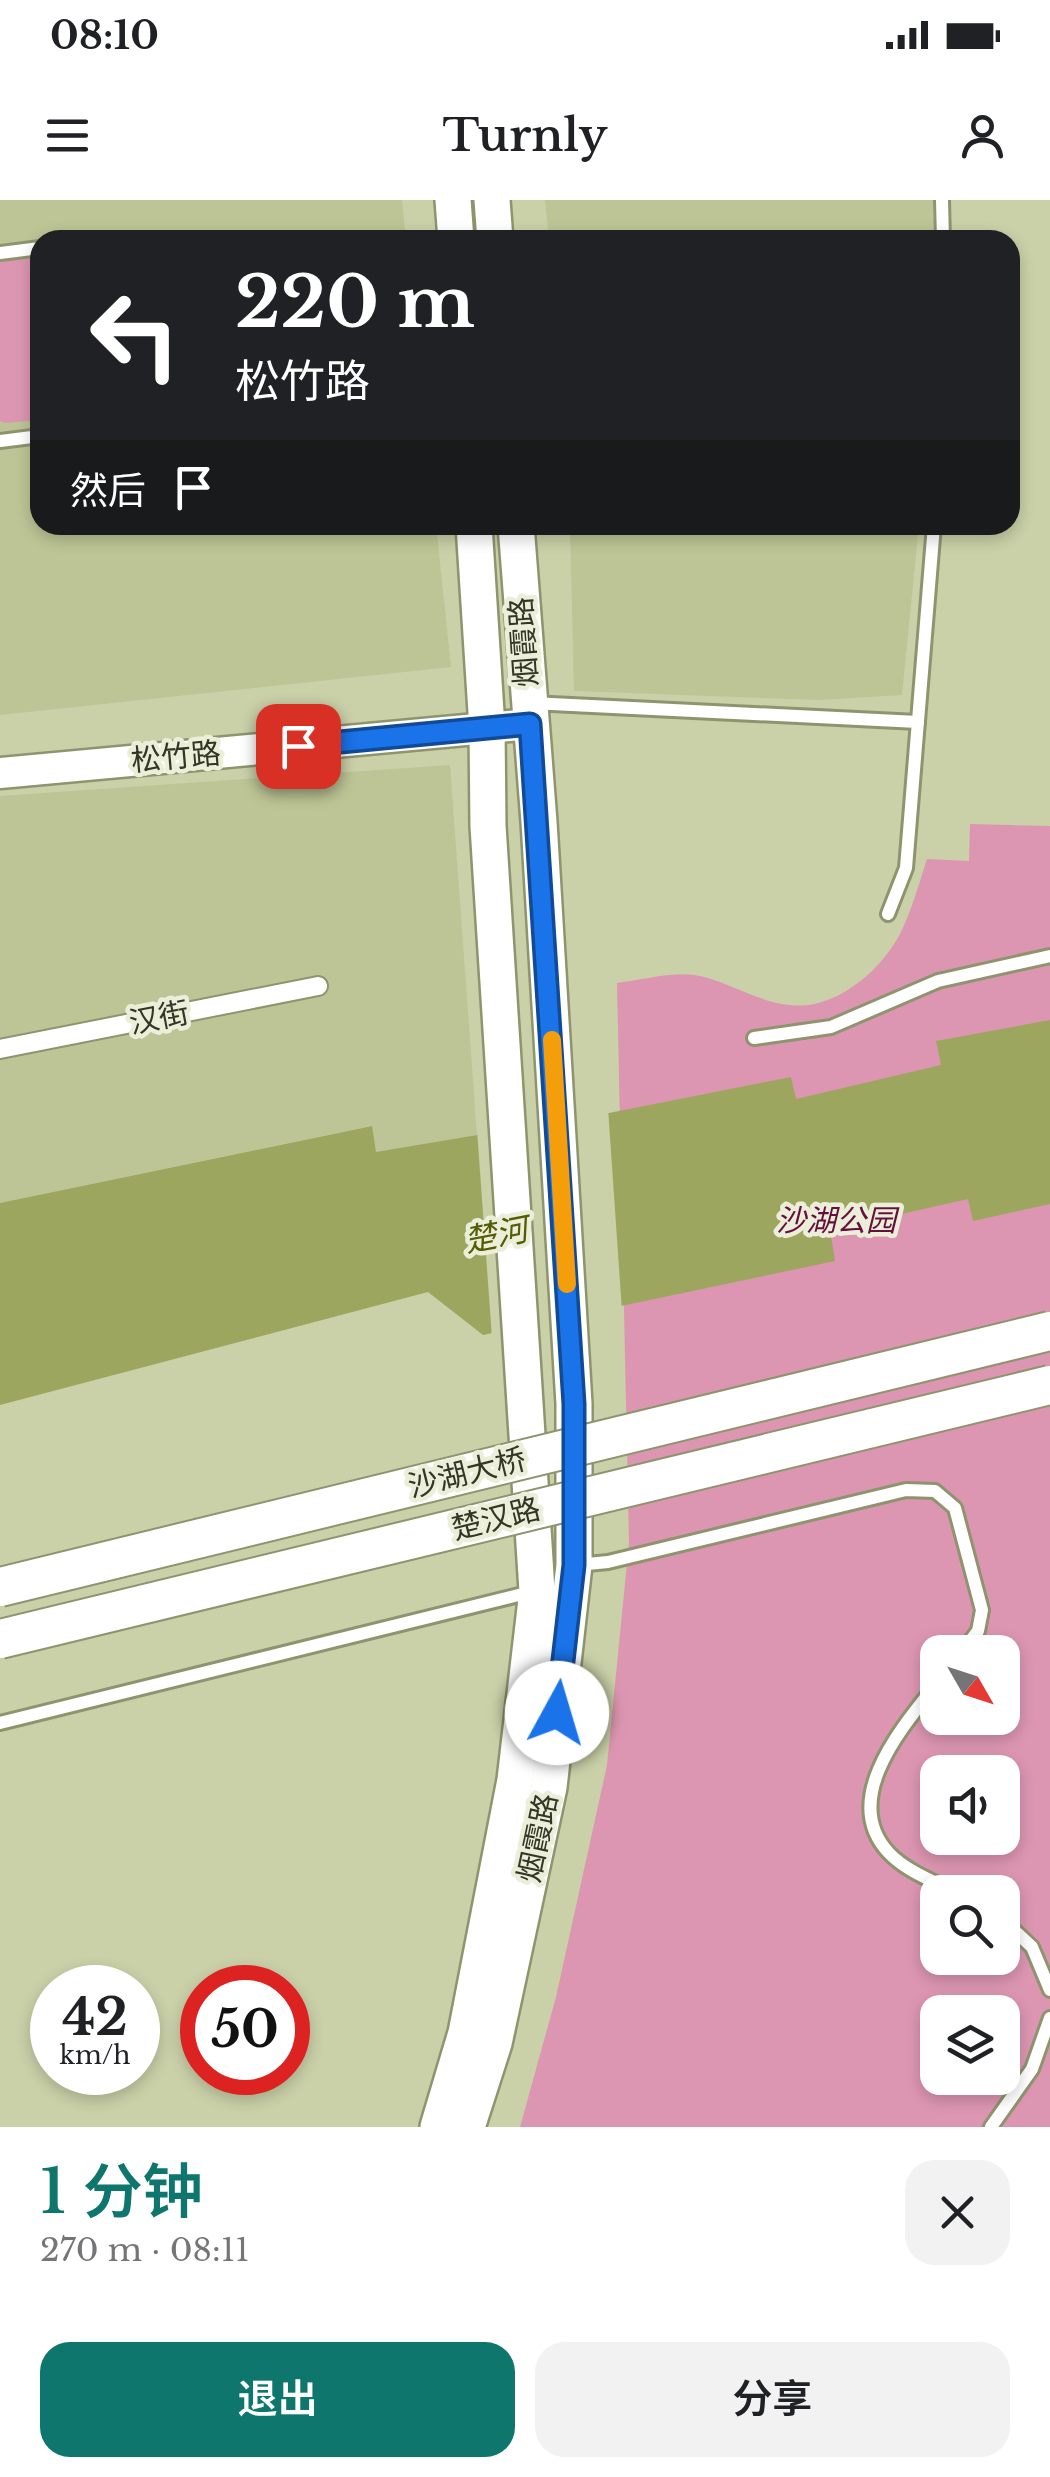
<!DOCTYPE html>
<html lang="zh">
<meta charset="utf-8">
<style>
body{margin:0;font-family:"Libre Baskerville","Noto Sans SC",serif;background:#f2f2f2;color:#202124;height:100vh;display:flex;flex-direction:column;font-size:38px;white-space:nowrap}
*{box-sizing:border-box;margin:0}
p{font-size:32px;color:#757577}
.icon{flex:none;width:55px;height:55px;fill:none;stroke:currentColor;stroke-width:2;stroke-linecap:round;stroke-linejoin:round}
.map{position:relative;height:1927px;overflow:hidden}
.drawer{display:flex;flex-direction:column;background:#fff;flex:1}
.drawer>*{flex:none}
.banner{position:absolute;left:30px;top:30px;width:990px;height:305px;border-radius:30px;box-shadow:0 5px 15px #0003;background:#202124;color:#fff;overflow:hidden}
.needle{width:65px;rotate:129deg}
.fabs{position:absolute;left:920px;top:1435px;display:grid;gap:20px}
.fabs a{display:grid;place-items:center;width:100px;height:100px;border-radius:20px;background:#fff;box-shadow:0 5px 15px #0003;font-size:50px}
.speed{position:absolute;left:30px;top:1765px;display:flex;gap:20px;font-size:50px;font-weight:700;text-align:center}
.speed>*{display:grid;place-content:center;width:130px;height:130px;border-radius:50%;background:#fff;box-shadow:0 5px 15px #0003;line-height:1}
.speed small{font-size:25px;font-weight:400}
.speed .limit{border:15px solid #d22;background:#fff;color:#111}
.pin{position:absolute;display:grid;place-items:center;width:85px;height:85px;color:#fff;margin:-42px;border-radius:20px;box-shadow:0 5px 15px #0006}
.me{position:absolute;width:110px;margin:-55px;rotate:6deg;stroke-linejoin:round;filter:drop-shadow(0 0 8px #0008)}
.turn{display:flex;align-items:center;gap:35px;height:210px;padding:0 40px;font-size:45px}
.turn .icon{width:130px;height:130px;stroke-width:2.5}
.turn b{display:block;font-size:70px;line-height:85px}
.then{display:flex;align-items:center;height:95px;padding:0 40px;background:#0003;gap:20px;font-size:38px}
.round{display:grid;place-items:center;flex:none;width:105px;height:105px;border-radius:30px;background:#f2f2f2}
.overview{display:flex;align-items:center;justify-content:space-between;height:170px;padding:0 40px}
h1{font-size:60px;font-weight:600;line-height:75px;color:#0f766e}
.primary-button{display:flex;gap:20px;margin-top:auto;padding:20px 40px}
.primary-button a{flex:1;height:115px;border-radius:30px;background:#0f766e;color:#fff;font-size:40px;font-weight:600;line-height:115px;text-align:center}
.primary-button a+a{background:#f2f2f2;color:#202124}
.status{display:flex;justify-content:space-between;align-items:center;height:70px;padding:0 50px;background:#fff;direction:ltr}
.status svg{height:28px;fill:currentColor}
header{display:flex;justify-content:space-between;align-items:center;height:130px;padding:0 40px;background:#fff;font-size:45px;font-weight:600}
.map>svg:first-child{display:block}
.built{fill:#bdc596}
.green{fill:#dd96b1;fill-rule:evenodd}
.water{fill:#9ca65e}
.pier{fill:#cad0a8}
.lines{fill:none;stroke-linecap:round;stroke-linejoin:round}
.service-casing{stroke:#8e946e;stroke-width:18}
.pedestrian-casing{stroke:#8e946e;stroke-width:22}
.tertiary-casing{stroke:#8e946e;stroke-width:35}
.secondary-casing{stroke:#8e946e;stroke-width:40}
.service{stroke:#fff;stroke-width:12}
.pedestrian{stroke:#fff;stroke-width:18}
.tertiary{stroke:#fff;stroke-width:30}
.secondary{stroke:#fff;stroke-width:35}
.primary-bridge-casing{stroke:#8e946e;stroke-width:42;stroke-linecap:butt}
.primary-bridge{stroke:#fff;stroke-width:38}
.route-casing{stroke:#114b97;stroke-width:25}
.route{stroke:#1a73e8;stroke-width:18}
.slow{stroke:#f59e0b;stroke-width:18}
.labels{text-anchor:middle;stroke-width:9;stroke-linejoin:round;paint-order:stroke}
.street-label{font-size:30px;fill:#333525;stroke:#ebefda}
.park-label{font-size:30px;font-style:italic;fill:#670f3c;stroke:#ebefda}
.water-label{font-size:32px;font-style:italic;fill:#555c04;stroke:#ebefda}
</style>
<div class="status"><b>08:10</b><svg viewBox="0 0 49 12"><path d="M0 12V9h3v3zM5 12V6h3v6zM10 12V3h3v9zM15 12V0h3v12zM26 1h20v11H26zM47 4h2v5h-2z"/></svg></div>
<header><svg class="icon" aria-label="menu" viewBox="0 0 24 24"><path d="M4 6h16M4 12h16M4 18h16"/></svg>Turnly<svg class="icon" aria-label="person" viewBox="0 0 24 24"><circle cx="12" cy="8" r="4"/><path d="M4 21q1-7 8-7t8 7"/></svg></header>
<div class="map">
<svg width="1050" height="1927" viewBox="0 0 1050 1927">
<rect width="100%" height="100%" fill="#cad0a8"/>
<g class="built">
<polygon points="0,0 402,0 406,40 40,40 40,325 436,325 451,467 0,515"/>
<polygon points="545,0 933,0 934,40 549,40"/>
<polygon points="570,325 919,325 902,495 819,500 574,491"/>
<polygon points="450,565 477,935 375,953 371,926 0,1003 0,596"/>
</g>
<g class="green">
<polygon points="31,57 40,60 40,220 5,223 0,221 0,60"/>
<path d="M970 624 1050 626V1927H520L556 1797 607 1565 629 1343 617 783C642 780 670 772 694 775 727 780 756 802 790 805 835 811 882 770 901 732 912 709 919 684 927 659L969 661ZM938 1452H1002V1518H938ZM938 1572H1002V1638H938ZM938 1692H1002V1758H938ZM938 1812H1002V1878H938Z"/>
</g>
<polygon class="water" points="1050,820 1050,1004 973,1021 968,999 830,1030 835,1061 483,1135 428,1092 0,1205 0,1003 372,926 376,952 609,913 791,877 796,899 941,865 936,841"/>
<polygon class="pier" points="608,908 622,1111 492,1138 477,930"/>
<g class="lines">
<g class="service-casing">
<g id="service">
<polyline points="942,0 943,40"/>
<polyline points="0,53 40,48"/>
<polyline points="0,241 40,236"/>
<polyline points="531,503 918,522"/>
<polyline points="888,714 906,668 934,325"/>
<polyline points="754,838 831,827 938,781 1050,756"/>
<polyline points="577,1365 608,1362 906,1290 935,1291 955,1308 982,1410 978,1431 962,1452"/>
<path d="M938 1482C904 1525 838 1599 889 1653 906 1671 933 1681 955 1692"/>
<polyline points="0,1523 535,1391"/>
<polyline points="1002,1719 1032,1747 1050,1790"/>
<polyline points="991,1927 1032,1869 1050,1818"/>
</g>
</g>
<g class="pedestrian-casing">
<polyline id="pedestrian" points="0,849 318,786"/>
</g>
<g class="tertiary-casing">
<polyline id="tertiary" points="0,573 531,524"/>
</g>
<g class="secondary-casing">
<g id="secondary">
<polyline points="453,0 456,40"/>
<polyline points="492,0 495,40"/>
<polyline points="438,1927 466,1833 515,1580 537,1391 488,626 487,528 474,325"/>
<polyline points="467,1927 494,1843 549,1587 574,1365 574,1204 539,622 516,325"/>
</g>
</g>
<use href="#service" class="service"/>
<use href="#pedestrian" class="pedestrian"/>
<use href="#tertiary" class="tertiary"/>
<use href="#secondary" class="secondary"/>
<g class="primary-bridge-casing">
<g id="primary-bridge">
<polyline points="0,1387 1050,1131"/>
<polyline points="0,1439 1050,1185"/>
</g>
</g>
<use href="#primary-bridge" class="primary-bridge"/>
</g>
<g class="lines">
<g class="route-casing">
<polyline id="route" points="298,546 530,524 574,1204 574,1365 557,1513"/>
</g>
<use href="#route" class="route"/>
<polyline class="slow" points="552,840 567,1084"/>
</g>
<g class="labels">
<g class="street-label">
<text transform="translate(524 442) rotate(-94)" y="10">烟霞路</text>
<text transform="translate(176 557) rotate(-5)" y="10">松竹路</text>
<text transform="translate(159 818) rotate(-11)" y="10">汉街</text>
<text transform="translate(467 1273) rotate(-14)" y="10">沙湖大桥</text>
<text transform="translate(496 1319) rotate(-14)" y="10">楚汉路</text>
<text transform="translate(538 1638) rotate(-78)" y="10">烟霞路</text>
</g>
<g class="park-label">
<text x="836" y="1031">沙湖公园</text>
</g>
<g class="water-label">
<text transform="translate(496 1035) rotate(-11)" y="11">楚河</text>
</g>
</g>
</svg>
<div class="fabs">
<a><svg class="needle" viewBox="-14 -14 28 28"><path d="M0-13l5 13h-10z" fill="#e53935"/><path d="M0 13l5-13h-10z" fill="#757577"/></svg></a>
<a><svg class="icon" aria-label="sound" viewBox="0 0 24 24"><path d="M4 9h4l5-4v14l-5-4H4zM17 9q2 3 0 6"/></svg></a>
<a><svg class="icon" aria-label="search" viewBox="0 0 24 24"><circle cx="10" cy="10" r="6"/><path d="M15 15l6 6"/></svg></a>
<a><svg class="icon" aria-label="layers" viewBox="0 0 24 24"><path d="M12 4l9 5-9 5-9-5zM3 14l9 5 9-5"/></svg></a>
</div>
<div class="speed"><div>42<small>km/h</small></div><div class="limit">50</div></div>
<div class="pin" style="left:298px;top:546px;background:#d93025"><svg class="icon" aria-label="arrive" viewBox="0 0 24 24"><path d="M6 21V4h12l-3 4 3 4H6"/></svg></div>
<svg class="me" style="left:557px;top:1513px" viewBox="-20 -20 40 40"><circle r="19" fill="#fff"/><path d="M0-13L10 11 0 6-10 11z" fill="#1a73e8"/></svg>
<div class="banner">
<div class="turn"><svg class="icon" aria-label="left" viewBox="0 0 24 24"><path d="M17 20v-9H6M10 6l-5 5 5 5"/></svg><div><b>220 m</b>松竹路</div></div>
<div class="then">然后<svg class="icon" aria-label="arrive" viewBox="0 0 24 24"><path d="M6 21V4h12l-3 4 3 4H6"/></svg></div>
</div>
</div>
<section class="drawer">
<div class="overview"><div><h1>1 分钟</h1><p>270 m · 08:11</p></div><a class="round"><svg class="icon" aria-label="close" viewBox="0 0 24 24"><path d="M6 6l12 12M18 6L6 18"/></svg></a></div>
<div class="primary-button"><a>退出</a><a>分享</a></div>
</section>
